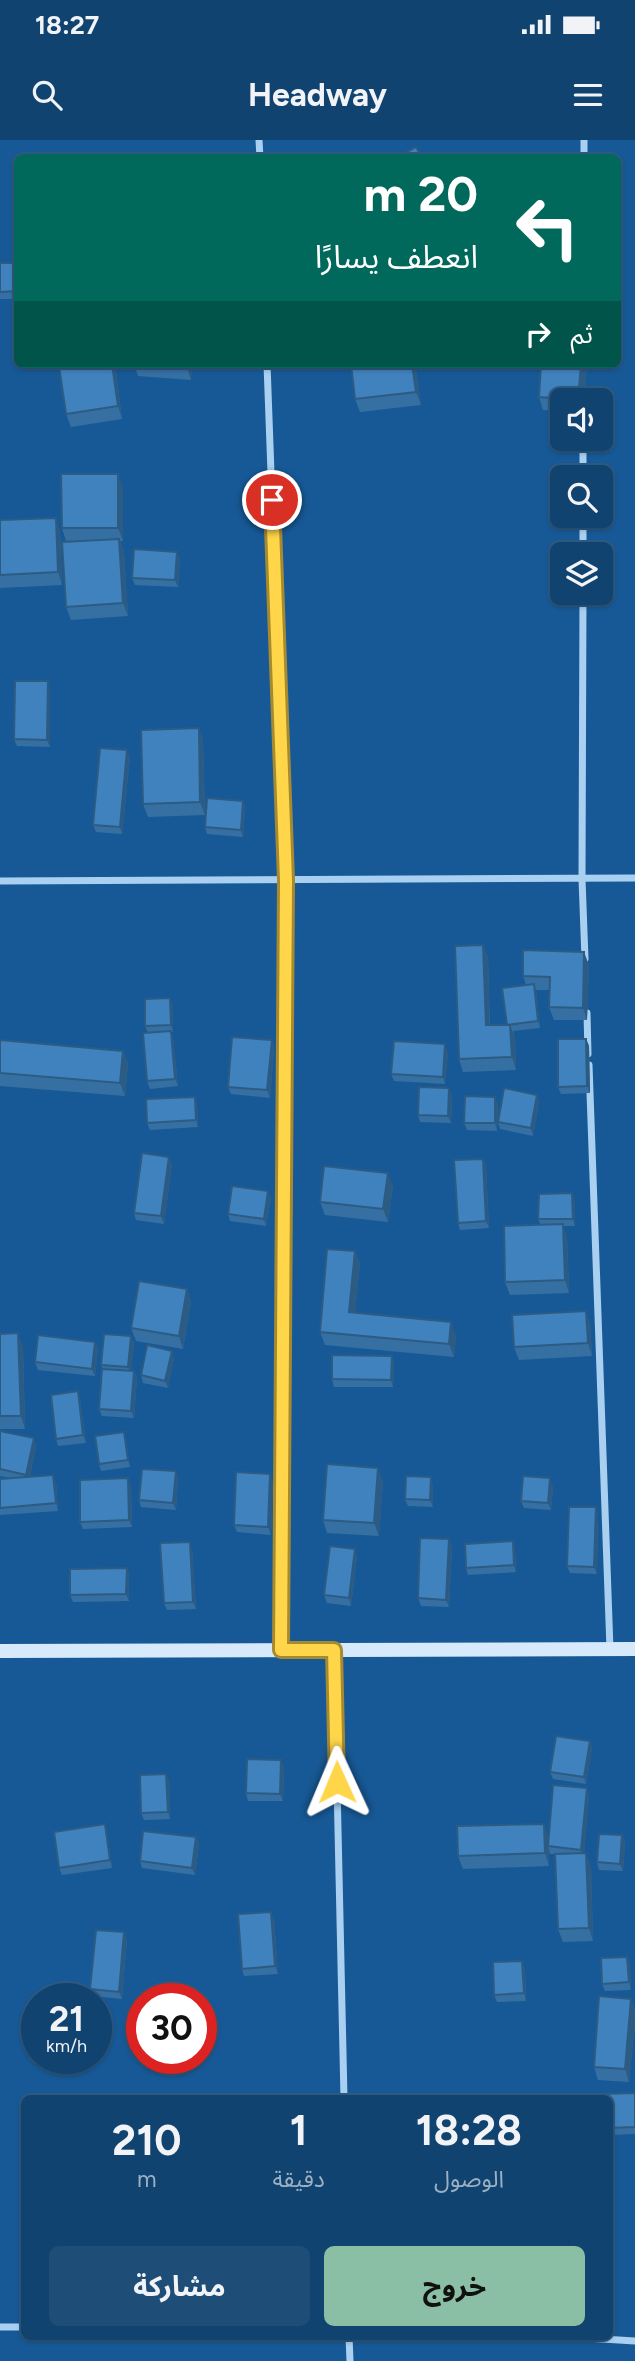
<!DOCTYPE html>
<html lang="ar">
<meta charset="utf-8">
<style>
body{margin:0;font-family:Figtree,"Noto Sans Arabic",sans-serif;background:#1e4e78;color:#f1f3f6;direction:rtl;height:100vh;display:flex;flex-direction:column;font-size:26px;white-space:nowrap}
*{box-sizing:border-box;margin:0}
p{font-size:23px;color:#9cb0c3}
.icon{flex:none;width:38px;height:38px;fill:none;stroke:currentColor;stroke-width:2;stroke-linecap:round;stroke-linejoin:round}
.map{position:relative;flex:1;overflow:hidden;direction:ltr}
.details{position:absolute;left:21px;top:1955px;width:592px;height:245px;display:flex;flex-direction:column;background:#114370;border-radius:10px;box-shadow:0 2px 5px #0004,0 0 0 2px #305c83;direction:rtl}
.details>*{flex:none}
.guide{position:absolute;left:14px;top:14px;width:607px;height:214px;border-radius:10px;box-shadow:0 2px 5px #0004,0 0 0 2px #305c83;direction:rtl;background:#00695c;color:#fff;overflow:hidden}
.tools{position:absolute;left:550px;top:248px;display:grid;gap:14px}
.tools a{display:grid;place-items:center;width:63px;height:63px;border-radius:10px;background:#114370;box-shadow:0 2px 5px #0004,0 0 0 2px #305c83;font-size:35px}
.speed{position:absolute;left:21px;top:1843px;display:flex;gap:14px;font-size:35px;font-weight:700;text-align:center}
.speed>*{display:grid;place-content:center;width:91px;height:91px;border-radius:50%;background:#114370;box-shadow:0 2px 5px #0004,0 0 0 2px #305c83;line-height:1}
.speed small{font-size:18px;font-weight:400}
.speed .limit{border:10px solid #d22;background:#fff;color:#111}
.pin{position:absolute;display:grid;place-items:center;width:60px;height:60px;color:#fff;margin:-30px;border:4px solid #fff;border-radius:50%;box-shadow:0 2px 7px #0007}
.me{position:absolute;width:77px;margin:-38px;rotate:359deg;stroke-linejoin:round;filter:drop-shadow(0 0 5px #0008)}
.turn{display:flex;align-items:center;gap:24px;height:147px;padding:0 28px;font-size:32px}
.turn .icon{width:91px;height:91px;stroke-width:2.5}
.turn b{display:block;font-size:49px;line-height:60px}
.then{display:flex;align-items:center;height:66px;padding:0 28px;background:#0003;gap:14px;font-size:26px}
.eta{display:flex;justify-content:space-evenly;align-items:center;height:119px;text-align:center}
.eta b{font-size:42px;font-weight:700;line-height:49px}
.action{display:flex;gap:14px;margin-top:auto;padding:14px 28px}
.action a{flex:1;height:80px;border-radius:10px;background:#8abfa5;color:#111;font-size:28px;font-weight:700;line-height:80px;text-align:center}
.action a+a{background:#1e4e78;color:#f1f3f6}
.status{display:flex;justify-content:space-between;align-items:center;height:49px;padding:0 35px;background:#114370;direction:ltr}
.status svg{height:19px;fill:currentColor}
header{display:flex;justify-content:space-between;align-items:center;height:91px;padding:0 28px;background:#114370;font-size:32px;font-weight:700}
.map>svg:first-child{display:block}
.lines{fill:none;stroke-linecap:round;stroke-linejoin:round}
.street{stroke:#a9d0f1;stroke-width:7}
.secondary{stroke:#d7eafc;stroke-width:14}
.wall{fill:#3670a3}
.shaded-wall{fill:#2c5b84}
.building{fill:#3f82bd;stroke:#2c5b84;stroke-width:2}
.route-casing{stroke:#a68a30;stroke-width:18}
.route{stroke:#ffd54a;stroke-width:12}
</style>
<div class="status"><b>18:27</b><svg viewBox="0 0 49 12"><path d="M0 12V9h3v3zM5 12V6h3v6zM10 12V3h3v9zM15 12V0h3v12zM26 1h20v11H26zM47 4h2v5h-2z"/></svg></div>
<header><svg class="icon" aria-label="menu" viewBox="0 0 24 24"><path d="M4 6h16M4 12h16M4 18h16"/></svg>Headway<svg class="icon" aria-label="search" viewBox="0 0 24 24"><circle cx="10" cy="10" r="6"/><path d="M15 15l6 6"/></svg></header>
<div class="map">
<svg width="635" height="2221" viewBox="0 0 635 2221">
<rect width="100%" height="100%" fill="#175996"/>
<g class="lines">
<g class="street">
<polyline points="259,0 260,18"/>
<polyline points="584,18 584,0"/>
<polyline points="267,224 286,740 281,1510"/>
<polyline points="583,338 583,299"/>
<polyline points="583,415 583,376"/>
<polyline points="583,453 582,739 585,819"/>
<polyline points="0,741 635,738"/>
<polyline points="587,873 588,914"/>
<polyline points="589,925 610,1509"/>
<polyline points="334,1510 344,1958"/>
<polyline points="0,2187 24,2187"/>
<polyline points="349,2196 350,2221"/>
<polyline points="553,2196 635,2201"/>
</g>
<polyline class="secondary" points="0,1511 635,1509"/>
</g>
<g class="wall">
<rect x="0" y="123" width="18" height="36"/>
<polygon points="72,224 113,224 116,232 122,279 71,287 66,274"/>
<polygon points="134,224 192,224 191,240 138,236"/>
<polygon points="351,224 415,224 421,265 360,272 355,259"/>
<polygon points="587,224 584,261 562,261 562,271 543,270 539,257"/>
<polygon points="123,347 123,401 120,401 124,412 128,476 71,480 66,467 78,401 66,401 62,388"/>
<polygon points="0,380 60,391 62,445 0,448"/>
<polygon points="180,419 178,447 135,445 132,438"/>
<polygon points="50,549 50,607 17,606 14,599"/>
<polygon points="199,588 203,601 205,675 148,677 143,664"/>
<polygon points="130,617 122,694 96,692 93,685"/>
<polygon points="243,661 245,668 243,697 207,694 205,687"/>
<polygon points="483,805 488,818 490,885 507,885 526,845 523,836 589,825 587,880 554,880 549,867 550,850 536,850 540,888 513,891 515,898 516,930 463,932 459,919"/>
<polygon points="173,866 173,892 171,892 173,898 178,946 150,949 147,941 148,893 145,886"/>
<polygon points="586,899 589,906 590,953 561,954 558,947"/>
<polygon points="0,900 123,911 128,924 125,956 0,946"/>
<polygon points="272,900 274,908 270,958 231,954 228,947"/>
<polygon points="448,912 445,944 394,941 391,934"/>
<polygon points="452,955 451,983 420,982 418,975"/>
<polygon points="537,955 539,962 533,996 500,989 498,982"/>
<polygon points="197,964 198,987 150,990 147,983"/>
<polygon points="498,964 497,991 467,990 464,983"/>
<polygon points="483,1019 486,1026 489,1088 460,1090 458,1083"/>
<polygon points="172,1024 164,1084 136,1080 134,1073"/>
<polygon points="393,1046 388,1082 325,1075 320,1062"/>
<polygon points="271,1059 266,1086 230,1081 228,1074"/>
<polygon points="575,1061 575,1086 563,1086 567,1097 569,1153 510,1155 505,1142 541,1085 538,1079"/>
<polygon points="355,1111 360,1124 355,1172 456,1195 454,1217 325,1205 320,1192"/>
<polygon points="187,1149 191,1162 183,1209 136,1201 131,1188"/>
<polygon points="586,1171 590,1184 592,1216 519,1220 514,1207"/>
<polygon points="0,1194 23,1206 25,1289 0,1289"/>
<polygon points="131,1196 134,1203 131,1231 134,1231 137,1238 134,1278 102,1276 99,1269 103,1229 101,1225"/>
<polygon points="95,1202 98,1209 95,1236 38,1230 35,1222"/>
<polygon points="392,1216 394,1223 393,1247 334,1247 332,1239"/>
<polygon points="174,1218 168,1248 143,1243 141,1235"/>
<polygon points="80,1259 86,1303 58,1306 56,1299"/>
<polygon points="0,1291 36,1305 30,1337 56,1342 58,1371 0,1375 0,1339 10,1338 0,1336"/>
<polygon points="126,1300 130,1327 101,1331 99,1324"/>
<polygon points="176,1331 178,1338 176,1370 141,1367 139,1360"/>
<polygon points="273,1341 271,1395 237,1392 234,1385"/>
<polygon points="383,1341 379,1396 327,1393 323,1380"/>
<polygon points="433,1344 433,1367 408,1366 405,1359"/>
<polygon points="131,1346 132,1387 83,1389 80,1382"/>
<polygon points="553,1346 551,1370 524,1368 521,1361"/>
<polygon points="596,1367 598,1374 597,1434 570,1433 567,1426"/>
<polygon points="449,1399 452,1407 449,1467 421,1466 418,1458"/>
<polygon points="513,1401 515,1409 516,1432 468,1435 466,1428"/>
<polygon points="192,1409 196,1469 167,1470 164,1463"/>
<polygon points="357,1416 351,1466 327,1463 324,1455"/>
<polygon points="127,1428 129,1435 129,1461 73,1462 70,1455"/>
<polygon points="590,1601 592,1608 586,1644 553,1639 550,1632"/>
<polygon points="284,1627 283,1661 248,1661 246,1653"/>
<polygon points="166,1634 169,1641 170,1679 144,1680 141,1673"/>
<polygon points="587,1648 589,1656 584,1713 591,1726 593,1801 563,1802 558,1789 555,1714 550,1714 549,1710 549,1726 463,1729 458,1716 544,1684 548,1696"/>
<polygon points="105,1684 107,1692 112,1728 62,1735 59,1728"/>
<polygon points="622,1695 625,1702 623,1731 599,1730 597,1722"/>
<polygon points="196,1697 199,1704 195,1735 142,1728 140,1721"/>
<polygon points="274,1779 278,1834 244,1836 242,1829"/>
<polygon points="127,1799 122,1859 93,1856 90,1849"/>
<polygon points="627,1817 630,1824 631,1850 605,1851 602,1844"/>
<polygon points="525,1829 526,1861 497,1862 494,1855"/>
<polygon points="631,1859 635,1869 635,1882 629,1942 598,1940 594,1927"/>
<polygon points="635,1953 635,1994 609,1995 609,1958"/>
</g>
<g class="shaded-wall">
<polygon points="112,224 113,224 116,232 122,279 118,266"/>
<polygon points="187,224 192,224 191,240 187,227"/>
<polygon points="412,224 415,224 421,265 416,252"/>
<polygon points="581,224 587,224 584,261 579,261"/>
<polygon points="118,334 123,347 123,401 118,388"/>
<polygon points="56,378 60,391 62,445 58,432"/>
<polygon points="119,399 124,412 128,476 123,463"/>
<polygon points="177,412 180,419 178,447 175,440"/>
<polygon points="48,541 50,549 50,607 47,600"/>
<polygon points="199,588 203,601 205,675 200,662"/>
<polygon points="127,610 130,617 122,694 120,687"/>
<polygon points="243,661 245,668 243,697 241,690"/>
<polygon points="483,805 488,818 490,898 486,885"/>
<polygon points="584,812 589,825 587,880 583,868"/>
<polygon points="534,844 536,851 540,888 538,881"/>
<polygon points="170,858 173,866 173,892 171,885"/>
<polygon points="510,885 515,898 516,930 512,917"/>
<polygon points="171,891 173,898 178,946 175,939"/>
<polygon points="586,899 589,906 590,953 587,946"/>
<polygon points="272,900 274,908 270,958 267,950"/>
<polygon points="445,904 448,912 445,944 443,937"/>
<polygon points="123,911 128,924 125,956 120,943"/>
<polygon points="449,948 452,955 451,983 448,976"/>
<polygon points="537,955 539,962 533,996 531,988"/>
<polygon points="195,957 197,964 198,987 196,980"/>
<polygon points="495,957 498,964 497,991 495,983"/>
<polygon points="169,1017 172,1024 164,1084 161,1076"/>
<polygon points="483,1019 486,1026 489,1088 486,1081"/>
<polygon points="388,1033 393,1046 388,1082 383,1069"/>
<polygon points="268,1051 271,1059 266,1086 264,1079"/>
<polygon points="572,1053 575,1061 575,1086 573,1079"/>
<polygon points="563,1084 567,1097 569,1153 565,1140"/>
<polygon points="355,1111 360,1124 354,1185 349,1172"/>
<polygon points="187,1149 191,1162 183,1209 179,1196"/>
<polygon points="586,1171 590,1184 592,1216 588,1203"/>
<polygon points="451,1182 456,1195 454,1217 449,1204"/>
<polygon points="18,1193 23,1206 25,1289 21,1276"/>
<polygon points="131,1196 134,1203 131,1235 128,1227"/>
<polygon points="95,1202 98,1209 95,1236 92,1229"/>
<polygon points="172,1211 174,1218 168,1248 165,1241"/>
<polygon points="392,1216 394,1223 393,1247 391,1240"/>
<polygon points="134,1231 137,1238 134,1278 131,1271"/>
<polygon points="78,1251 80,1259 86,1303 83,1295"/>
<polygon points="124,1292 126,1300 130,1327 128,1320"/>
<polygon points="34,1298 36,1305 29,1342 26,1335"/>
<polygon points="378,1328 383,1341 379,1396 374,1383"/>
<polygon points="176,1331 178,1338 176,1370 173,1363"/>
<polygon points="270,1334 273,1341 271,1395 268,1387"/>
<polygon points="53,1335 56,1342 58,1371 56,1363"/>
<polygon points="431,1337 433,1344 433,1367 430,1360"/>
<polygon points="128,1338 131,1346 132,1387 129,1380"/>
<polygon points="550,1338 553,1346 551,1370 548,1363"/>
<polygon points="596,1367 598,1374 597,1434 594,1427"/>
<polygon points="449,1399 452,1407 449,1467 446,1460"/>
<polygon points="513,1401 515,1409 516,1432 514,1425"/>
<polygon points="190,1402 192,1409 196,1469 193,1462"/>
<polygon points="355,1409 357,1416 351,1466 349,1458"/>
<polygon points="127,1428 129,1435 129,1461 126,1454"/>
<polygon points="590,1601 592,1608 586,1644 584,1637"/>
<polygon points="281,1620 284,1627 283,1661 280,1654"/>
<polygon points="166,1634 169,1641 170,1679 168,1672"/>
<polygon points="587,1648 589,1656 584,1717 581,1710"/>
<polygon points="105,1684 107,1692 112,1728 110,1720"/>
<polygon points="544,1684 549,1697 548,1706 549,1710 549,1726 545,1713"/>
<polygon points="622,1695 625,1702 623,1731 620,1724"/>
<polygon points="196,1697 199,1704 195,1735 192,1728"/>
<polygon points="586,1713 591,1726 593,1801 589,1788"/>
<polygon points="271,1772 274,1779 278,1834 275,1826"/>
<polygon points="124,1792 127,1799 122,1859 119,1852"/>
<polygon points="627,1817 630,1824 631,1850 629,1842"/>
<polygon points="522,1821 525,1829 526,1861 524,1853"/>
<polygon points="631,1859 635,1869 635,1882 629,1942 625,1929"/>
</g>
<g class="building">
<polygon points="416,7 422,18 397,18"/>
<polygon points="562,16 562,18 526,17"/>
<polygon points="0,123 18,123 18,151 0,152"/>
<polygon points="72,224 112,224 118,266 66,274 59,226"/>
<polygon points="141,224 187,224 187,227"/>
<polygon points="351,224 412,224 416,252 355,259"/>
<polygon points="541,224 581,224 578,260 539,257"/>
<polygon points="61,334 118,334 118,388 62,388"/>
<polygon points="56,378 58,432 0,435 0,380"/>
<polygon points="119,399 123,463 66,467 62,402"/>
<polygon points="134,409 177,412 175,440 132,438"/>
<polygon points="15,541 48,541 47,600 14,599"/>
<polygon points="199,588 200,662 143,664 141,590"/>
<polygon points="100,608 127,610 120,687 93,685"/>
<polygon points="207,658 243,661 241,690 205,687"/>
<polygon points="483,805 486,885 510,885 512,917 459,919 455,806"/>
<polygon points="523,810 584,812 583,868 549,867 550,837 523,836"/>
<polygon points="534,844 538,881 507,885 502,848"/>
<polygon points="170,858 171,885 145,886 145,859"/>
<polygon points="171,891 175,939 147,941 143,893"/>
<polygon points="232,897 272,900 267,950 228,947"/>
<polygon points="558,899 586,899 587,946 558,947"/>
<polygon points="0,900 123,911 120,943 0,933"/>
<polygon points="394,901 445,904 443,937 391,934"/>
<polygon points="419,947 449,948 448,976 418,975"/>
<polygon points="504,948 537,955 531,988 498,982"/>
<polygon points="465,956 495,957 495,983 464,983"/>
<polygon points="195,957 196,980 147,983 146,959"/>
<polygon points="142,1013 169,1017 161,1076 134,1073"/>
<polygon points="483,1019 486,1081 458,1083 454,1020"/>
<polygon points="324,1026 388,1033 383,1069 320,1062"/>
<polygon points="232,1046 268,1051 264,1079 228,1074"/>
<polygon points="572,1053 573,1079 538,1079 539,1054"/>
<polygon points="563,1084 565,1140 505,1142 504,1086"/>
<polygon points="327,1109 355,1111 349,1172 451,1182 449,1204 320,1192"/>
<polygon points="139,1141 187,1149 179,1196 131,1188"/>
<polygon points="586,1171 588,1203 514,1207 512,1175"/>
<polygon points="18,1193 21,1276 0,1276 0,1194"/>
<polygon points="104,1194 131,1196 128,1227 101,1225"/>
<polygon points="38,1195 95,1202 92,1229 35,1222"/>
<polygon points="147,1205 172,1211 165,1241 141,1235"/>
<polygon points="332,1215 392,1216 391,1240 332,1239"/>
<polygon points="102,1229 134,1231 131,1271 99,1269"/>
<polygon points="78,1251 83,1295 56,1299 51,1255"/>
<polygon points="0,1291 34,1298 26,1335 0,1329"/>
<polygon points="124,1292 128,1320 99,1324 95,1296"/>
<polygon points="327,1324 378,1328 374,1383 323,1380"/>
<polygon points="142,1329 176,1331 173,1363 139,1360"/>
<polygon points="236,1332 270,1334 268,1387 234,1385"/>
<polygon points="53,1335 56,1363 0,1368 0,1339"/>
<polygon points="406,1336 431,1337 430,1360 405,1359"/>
<polygon points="523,1336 550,1338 548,1363 521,1361"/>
<polygon points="128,1338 129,1380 80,1382 80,1340"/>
<polygon points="569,1367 596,1367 594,1427 567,1426"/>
<polygon points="420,1398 449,1399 446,1460 418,1458"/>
<polygon points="513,1401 514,1425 466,1428 465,1404"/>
<polygon points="190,1402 193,1462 164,1463 160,1403"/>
<polygon points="330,1406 355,1409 349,1458 324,1455"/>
<polygon points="127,1428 126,1454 70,1455 70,1429"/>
<polygon points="556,1596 590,1601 584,1637 550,1632"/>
<polygon points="247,1619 281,1620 280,1654 246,1653"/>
<polygon points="166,1634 168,1672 141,1673 140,1635"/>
<polygon points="553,1645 587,1648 581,1710 548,1706"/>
<polygon points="105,1684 110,1720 59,1728 54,1692"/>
<polygon points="544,1684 545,1713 458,1716 457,1686"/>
<polygon points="143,1691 196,1697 192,1728 140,1721"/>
<polygon points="599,1694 622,1695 620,1724 597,1722"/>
<polygon points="586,1713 589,1788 558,1789 555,1714"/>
<polygon points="271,1772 275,1826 242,1829 238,1774"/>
<polygon points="96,1790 124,1792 119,1852 90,1849"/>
<polygon points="627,1817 629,1842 602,1844 601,1818"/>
<polygon points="522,1821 524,1853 494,1855 493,1822"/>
<polygon points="599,1856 631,1859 625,1929 594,1927"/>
<polygon points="635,1953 635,1987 609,1988 609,1958 601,1958 601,1954"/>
</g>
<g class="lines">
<g class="route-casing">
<polyline id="route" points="272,360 286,740 281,1510 334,1510 337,1642"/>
</g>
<use href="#route" class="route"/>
</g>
</svg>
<div class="tools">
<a><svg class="icon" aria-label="sound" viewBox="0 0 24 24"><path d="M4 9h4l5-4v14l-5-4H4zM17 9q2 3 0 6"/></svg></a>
<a><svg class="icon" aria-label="search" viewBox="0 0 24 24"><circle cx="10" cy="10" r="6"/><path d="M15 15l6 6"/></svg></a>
<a><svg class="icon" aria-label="layers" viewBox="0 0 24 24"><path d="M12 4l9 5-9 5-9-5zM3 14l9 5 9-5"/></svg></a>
</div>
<div class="speed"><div>21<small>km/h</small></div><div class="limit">30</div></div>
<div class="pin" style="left:272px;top:360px;background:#d93025"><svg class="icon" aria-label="arrive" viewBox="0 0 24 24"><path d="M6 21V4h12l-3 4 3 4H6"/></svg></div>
<svg class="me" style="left:337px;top:1642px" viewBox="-20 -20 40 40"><path d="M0-17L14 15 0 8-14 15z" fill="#ffd54a" stroke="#fff" stroke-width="4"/></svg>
<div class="guide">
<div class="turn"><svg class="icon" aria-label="left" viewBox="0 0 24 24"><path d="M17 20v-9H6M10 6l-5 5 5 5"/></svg><div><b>20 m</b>انعطف يسارًا</div></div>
<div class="then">ثم<svg class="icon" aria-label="right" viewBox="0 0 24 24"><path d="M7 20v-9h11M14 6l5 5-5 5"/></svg></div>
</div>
<section class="details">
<div class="eta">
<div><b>18:28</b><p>الوصول</p></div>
<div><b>1</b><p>دقيقة</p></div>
<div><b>210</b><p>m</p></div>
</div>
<div class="action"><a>خروج</a><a>مشاركة</a></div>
</section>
</div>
